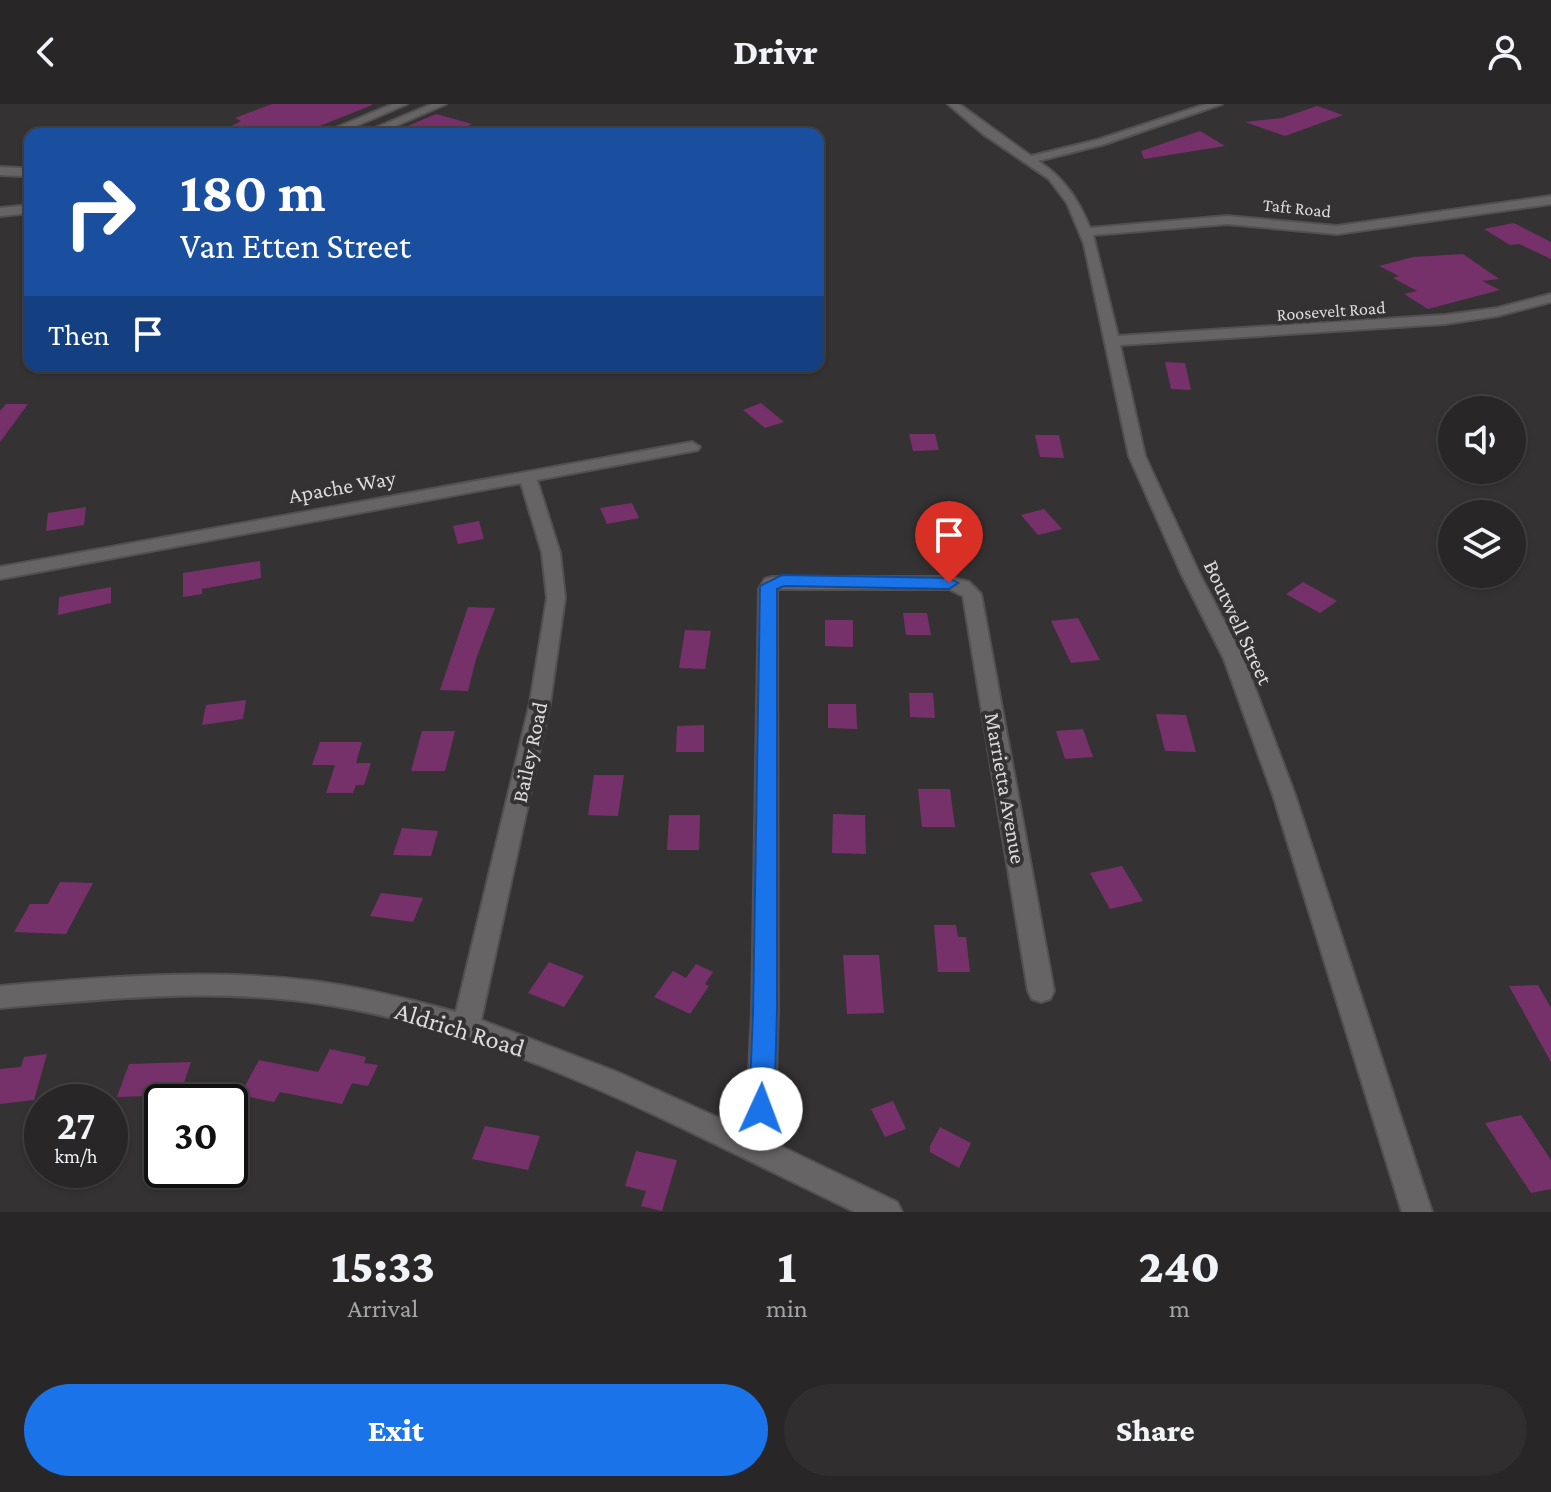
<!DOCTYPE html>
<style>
body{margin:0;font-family:"Crimson Pro",serif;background:#302e2f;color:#f1f3f6;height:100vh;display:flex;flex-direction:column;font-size:30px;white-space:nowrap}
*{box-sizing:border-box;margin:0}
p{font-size:26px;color:#a5a5a7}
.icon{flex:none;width:44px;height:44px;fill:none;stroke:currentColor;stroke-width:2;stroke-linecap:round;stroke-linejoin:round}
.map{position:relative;height:1108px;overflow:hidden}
.drawer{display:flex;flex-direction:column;background:#282627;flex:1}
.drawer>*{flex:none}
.guide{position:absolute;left:24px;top:24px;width:800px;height:244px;border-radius:16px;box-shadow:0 2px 6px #0004,0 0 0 2px #444344;background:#1a4fa0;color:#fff;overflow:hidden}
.tools{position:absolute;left:1438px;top:292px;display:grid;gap:16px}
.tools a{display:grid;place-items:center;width:88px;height:88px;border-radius:50%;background:#282627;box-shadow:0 2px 6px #0004,0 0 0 2px #444344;font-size:40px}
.speed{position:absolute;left:24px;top:980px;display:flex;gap:16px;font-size:40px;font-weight:700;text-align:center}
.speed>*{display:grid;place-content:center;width:104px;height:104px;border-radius:50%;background:#282627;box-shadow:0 2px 6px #0004,0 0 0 2px #444344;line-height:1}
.speed small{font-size:20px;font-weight:400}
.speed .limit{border:4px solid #111;border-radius:12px;background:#fff;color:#111}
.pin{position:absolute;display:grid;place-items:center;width:68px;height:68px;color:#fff;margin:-82px -34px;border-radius:50% 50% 50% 0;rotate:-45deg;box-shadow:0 0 8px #0007}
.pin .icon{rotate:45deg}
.me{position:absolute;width:88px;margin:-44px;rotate:2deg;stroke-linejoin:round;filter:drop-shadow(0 0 6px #0008)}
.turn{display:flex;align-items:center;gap:28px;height:168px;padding:0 24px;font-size:36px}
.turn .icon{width:104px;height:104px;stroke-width:2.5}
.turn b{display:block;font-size:56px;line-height:68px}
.then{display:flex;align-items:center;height:76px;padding:0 24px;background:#0003;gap:16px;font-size:30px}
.eta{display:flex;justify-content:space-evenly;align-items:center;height:136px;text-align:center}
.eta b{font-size:48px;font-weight:800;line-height:56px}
.button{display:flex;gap:16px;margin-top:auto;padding:16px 24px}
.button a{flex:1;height:92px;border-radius:48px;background:#1a73e8;color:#fff;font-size:32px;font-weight:800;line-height:92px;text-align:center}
.button a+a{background:#302e2f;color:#f1f3f6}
header{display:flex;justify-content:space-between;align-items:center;height:104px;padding:0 24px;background:#282627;font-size:36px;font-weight:800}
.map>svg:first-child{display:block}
.building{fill:#77316a}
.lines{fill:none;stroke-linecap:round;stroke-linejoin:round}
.minor-casing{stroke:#535052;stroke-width:4}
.minor{fill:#676466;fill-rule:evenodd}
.route{fill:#1a73e8;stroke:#114b97;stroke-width:2}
.labels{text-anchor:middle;stroke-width:8;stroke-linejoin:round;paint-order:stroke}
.far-street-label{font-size:18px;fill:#dddbdc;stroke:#353234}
.street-label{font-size:22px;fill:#dddbdc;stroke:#353234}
.near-street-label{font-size:26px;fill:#dddbdc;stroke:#353234}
</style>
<header><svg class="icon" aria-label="back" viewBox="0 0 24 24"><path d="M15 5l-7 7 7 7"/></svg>Drivr<svg class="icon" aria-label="person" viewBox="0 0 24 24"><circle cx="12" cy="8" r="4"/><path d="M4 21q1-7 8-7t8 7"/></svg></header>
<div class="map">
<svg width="1551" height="1108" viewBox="0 0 1551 1108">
<rect width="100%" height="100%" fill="#353234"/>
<g class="building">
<polygon points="272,0 372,0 372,1 300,30 216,30 241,17 235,14"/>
<polygon points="1317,2 1343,11 1285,32 1245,18 1282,14"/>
<polygon points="436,10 472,20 448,30 389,30"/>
<polygon points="1200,27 1225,42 1144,55 1141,47"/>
<polygon points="1514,119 1551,138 1551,155 1519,140 1510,141 1484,125"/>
<polygon points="1463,150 1499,175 1482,177 1500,186 1428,205 1404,190 1417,187 1393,174 1399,172 1379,162 1413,153"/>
<polygon points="1165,258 1185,259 1191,286 1171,285"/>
<polygon points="761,299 784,318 765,324 743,306"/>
<polygon points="6,300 28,300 0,338 0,307"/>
<polygon points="909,330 935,330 939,346 913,347"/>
<polygon points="1035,331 1059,331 1064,354 1040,353"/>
<polygon points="632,399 639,414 607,420 600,404"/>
<polygon points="86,403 84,421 46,427 48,409"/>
<polygon points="1044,405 1062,425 1038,431 1021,411"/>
<polygon points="479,417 484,435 458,440 453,422"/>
<polygon points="971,424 975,440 937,441 933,425"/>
<polygon points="260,457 261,474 202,485 202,490 183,493 183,469"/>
<polygon points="1303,478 1337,497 1320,509 1286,490"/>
<polygon points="111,483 111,499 58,511 59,493"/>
<polygon points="468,503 495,504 476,555 468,587 440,586"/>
<polygon points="903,509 927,509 931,531 906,531"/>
<polygon points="1078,514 1100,556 1071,559 1051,517"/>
<polygon points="825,516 853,516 853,543 825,542"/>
<polygon points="685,526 711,527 705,565 679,564"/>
<polygon points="909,589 933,589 935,614 910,613"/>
<polygon points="246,596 243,615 202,621 206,601"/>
<polygon points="828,600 856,600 857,625 828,624"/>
<polygon points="1156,610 1186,611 1196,648 1165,647"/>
<polygon points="704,621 704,648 676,648 677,622"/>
<polygon points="1083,625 1093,653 1065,655 1056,627"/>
<polygon points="422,627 455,627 445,667 411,667"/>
<polygon points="320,638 362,638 356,659 371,659 364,681 356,681 353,689 326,689 335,661 312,661"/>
<polygon points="594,671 624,671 618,712 588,711"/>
<polygon points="918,685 950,685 955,723 922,723"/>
<polygon points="833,710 865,711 866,750 832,749"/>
<polygon points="669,711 700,711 699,746 667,746"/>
<polygon points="402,724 438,727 431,752 393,751"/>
<polygon points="1122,762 1143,797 1110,805 1090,769"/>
<polygon points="60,778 93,779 66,830 14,828 30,800 48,800"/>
<polygon points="381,789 423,794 413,818 370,812"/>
<polygon points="934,821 956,821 958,833 966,833 970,868 938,868"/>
<polygon points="843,851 879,851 884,909 847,910"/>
<polygon points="549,858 584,872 564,903 528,889"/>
<polygon points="696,860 713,868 705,880 709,882 690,910 654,893 673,867 686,874"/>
<polygon points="1538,881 1551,904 1551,958 1509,882"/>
<polygon points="330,945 366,953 364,959 378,961 368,982 352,979 342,1000 280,988 274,998 240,991 259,956 318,968"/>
<polygon points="47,950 34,996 0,1000 0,965 21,963 24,953"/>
<polygon points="191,958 180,991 117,993 129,960"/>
<polygon points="893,997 906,1025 885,1033 871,1005"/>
<polygon points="1521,1011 1551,1056 1551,1085 1531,1089 1485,1019"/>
<polygon points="485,1022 540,1032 528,1066 472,1055"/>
<polygon points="940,1023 971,1039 959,1064 930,1048 930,1042"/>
<polygon points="636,1047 677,1056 662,1107 641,1102 646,1087 625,1082"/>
</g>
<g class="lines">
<g class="minor-casing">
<g id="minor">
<polygon points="393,0 407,0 337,30 321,30"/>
<polygon points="432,0 446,0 377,30 361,30"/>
<path d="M948 0H959L1031 52 1097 36 1206 0H1222L1105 40 1038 57C1064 74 1078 95 1090 124L1227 112 1337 122 1551 92V100L1337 130 1227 120 1093 131 1118 232 1445 211 1497 204 1551 190V198L1497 212 1445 220 1120 241 1145 352 1199 469 1244 555 1295 691 1432 1108H1402L1273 691 1224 555 1181 469 1129 352 1084 140 1067 99 1049 75 983 30Z"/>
<polygon points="0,63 22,64 28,68 22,72 0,71"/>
<polygon points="30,101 30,109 0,112 0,104"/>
<path d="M692 338 700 343 698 346 537 376 560 449 565 494 550 599 481 916 617 968 741 1024 747 1005 752 908 759 485 765 475 772 473H949L969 478 981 490 1054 887 1050 895 1041 898 1032 895 1028 887 963 492 949 485H777L778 908 775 1005 765 1035 897 1098 902 1108H855C681 1025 509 927 315 899 211 884 104 895 0 904V882C104 873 209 864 313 877 361 883 409 895 456 908L530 599 547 494 542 449 521 379 0 475V463Z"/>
</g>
</g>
<use href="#minor" class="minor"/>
</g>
<polygon class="route" points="782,471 949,474 958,479 949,485 784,482 777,485 777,908 774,1005 770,1013 761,1016 752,1013 749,1005 753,908 760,482"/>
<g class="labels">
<g class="far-street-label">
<text transform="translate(1297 104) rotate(6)" y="6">Taft Road</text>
<text transform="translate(1331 207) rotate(-4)" y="6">Roosevelt Road</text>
</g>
<g class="street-label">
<text transform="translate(342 382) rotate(-10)" y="8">Apache Way</text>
<text transform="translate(1239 518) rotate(65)" y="8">Boutwell Street</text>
<text transform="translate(529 648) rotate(-78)" y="8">Bailey Road</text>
<text transform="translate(1006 684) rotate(80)" y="8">Marrietta Avenue</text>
</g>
<g class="near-street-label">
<text transform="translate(460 925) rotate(17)" y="9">Aldrich Road</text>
</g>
</g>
</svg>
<div class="tools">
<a><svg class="icon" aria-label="sound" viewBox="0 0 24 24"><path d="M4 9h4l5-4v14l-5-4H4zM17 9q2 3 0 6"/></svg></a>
<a><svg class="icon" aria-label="layers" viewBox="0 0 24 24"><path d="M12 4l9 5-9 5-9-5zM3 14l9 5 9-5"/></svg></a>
</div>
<div class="speed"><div>27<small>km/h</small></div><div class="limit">30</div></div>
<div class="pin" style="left:949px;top:479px;background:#d93025"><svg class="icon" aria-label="arrive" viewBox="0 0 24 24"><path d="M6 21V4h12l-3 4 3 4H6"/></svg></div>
<svg class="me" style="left:761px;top:1005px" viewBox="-20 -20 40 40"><circle r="19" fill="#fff"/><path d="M0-13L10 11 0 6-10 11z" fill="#1a73e8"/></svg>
<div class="guide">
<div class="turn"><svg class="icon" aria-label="right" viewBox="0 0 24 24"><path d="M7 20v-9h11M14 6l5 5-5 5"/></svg><div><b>180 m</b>Van Etten Street</div></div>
<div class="then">Then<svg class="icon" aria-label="arrive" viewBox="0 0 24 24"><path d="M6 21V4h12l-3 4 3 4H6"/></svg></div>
</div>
</div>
<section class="drawer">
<div class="eta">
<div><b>15:33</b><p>Arrival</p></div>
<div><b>1</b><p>min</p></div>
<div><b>240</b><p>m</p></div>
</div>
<div class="button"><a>Exit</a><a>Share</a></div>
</section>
